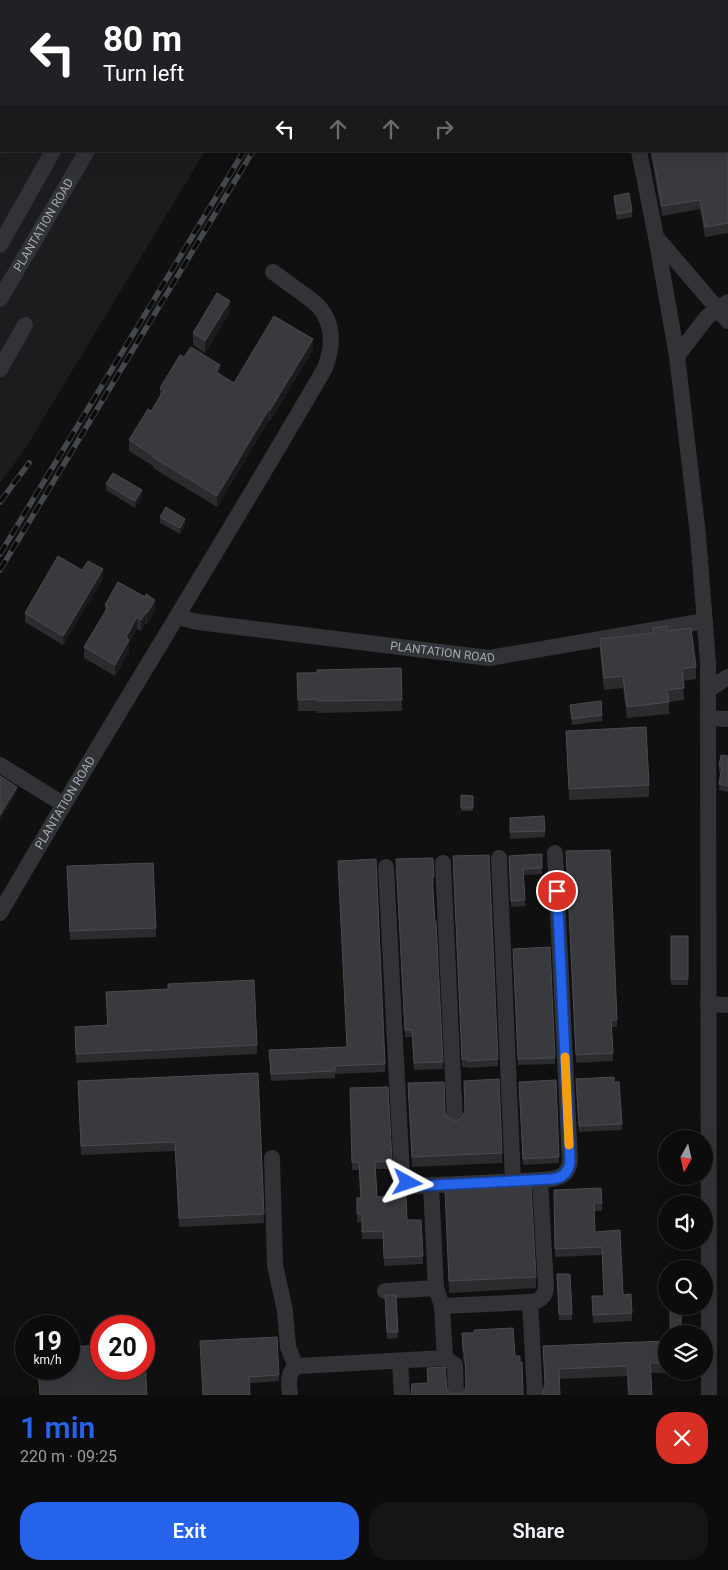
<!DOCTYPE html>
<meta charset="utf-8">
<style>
body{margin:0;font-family:Roboto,sans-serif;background:#151516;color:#f1f3f6;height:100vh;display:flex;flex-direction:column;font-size:19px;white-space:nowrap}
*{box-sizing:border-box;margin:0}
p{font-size:16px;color:#9a9b9d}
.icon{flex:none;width:28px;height:28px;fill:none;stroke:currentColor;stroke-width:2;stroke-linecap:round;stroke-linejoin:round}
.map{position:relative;height:1395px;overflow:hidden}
.panel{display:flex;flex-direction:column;background:#0c0c0d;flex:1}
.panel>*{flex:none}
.hud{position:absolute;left:0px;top:0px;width:729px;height:152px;box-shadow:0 5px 20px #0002,0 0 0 1px #2c2c2e;background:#202124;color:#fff;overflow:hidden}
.needle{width:32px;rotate:188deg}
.tools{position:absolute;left:658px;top:1130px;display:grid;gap:10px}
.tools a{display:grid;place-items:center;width:55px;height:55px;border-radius:50%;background:#0c0c0d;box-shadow:0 5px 20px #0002,0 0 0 1px #2c2c2e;font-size:25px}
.speed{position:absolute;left:15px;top:1315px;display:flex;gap:10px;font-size:25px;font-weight:700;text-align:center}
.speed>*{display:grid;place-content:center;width:65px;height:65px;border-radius:50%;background:#0c0c0d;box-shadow:0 5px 20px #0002,0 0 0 1px #2c2c2e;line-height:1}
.speed small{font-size:12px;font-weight:400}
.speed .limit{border:8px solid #d22;background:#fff;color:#111}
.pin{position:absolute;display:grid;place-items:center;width:42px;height:42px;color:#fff;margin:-21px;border:2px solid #fff;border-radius:50%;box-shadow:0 1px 5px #0007}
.me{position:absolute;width:55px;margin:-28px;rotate:95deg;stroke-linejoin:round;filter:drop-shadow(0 0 4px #0008)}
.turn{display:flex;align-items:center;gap:18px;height:105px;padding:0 20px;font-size:22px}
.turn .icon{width:65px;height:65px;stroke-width:2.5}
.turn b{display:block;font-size:35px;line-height:42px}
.lanes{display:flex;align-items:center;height:48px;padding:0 20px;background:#0003;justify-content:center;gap:25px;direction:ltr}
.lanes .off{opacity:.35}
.round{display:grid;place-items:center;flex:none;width:52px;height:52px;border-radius:20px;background:#151516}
.headline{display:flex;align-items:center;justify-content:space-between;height:85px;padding:0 20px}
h1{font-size:30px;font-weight:600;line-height:38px;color:#2563eb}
.primary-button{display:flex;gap:10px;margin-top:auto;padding:10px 20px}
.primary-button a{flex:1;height:58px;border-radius:20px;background:#2563eb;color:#fff;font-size:20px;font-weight:600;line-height:58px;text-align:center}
.primary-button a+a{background:#151516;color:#f1f3f6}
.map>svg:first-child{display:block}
.built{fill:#1c1c1e}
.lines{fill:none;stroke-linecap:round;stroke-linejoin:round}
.minor{stroke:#313336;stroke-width:16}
.rail-casing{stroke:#44474b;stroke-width:5.5}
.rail{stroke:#0b0b0c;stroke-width:4;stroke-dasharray:11;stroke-linecap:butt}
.wall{fill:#2c2c2f}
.shaded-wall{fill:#1b1b1d}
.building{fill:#383a3d;stroke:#494b4f}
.route-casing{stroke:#184099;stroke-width:12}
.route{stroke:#2563eb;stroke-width:9}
.slow{stroke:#f59e0b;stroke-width:9}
.labels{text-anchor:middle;stroke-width:5;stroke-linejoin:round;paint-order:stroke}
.street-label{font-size:12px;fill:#a1a9b2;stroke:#0b0b0c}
</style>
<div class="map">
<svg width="728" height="1395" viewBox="0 0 728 1395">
<rect width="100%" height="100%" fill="#101011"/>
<polygon class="built" points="0,0 296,0 296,1 1,1 1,151 205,151 25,449 0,483"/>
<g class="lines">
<g class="minor">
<polyline points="612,0 612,1"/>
<polyline points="100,1 100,0"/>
<polyline points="179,1 179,0"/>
<polyline points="639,151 656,237 677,356 698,535 708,663 709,1395"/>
<polyline points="656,237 728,321"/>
<polyline points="0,245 53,151"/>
<path id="s1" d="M0 299 87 151"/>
<polyline points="677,356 707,317 728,302"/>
<polyline points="0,369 25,325"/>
<path id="s2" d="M177 617 198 622 489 658 705 621"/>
<polyline points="708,690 728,677"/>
<polyline points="708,718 728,719"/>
<polyline points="0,765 63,804"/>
<polyline points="499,858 513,1181"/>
<polyline points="443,863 455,1121"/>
<polyline points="386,867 402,1176 408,1183 417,1186 540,1180"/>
<path id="s3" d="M0 913C106 730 219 551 325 368 334 344 334 320 314 302L273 272"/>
<polyline points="708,1004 728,1005"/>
<polyline points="272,1158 275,1265 285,1311 288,1347 296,1367"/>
<polyline points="431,1185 436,1288"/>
<polyline points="385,1291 436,1288 442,1306 530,1302"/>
<polyline points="442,1306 445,1358 455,1365 456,1395"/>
<polyline points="400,1361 402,1395"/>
<path d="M290 1395C289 1383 286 1371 299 1366L445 1358"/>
<path d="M535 1395 530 1302C539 1302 545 1297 546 1288L540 1180C555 1179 568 1178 570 1161L555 853"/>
</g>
<g class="rail-casing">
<g id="rail">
<polyline points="335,1 335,0"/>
<polyline points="344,1 345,0"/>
<polyline points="0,502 29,463"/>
<polyline points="0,554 244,151"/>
<polyline points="0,570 253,151"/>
</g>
</g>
<use href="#rail" class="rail"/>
</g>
<g class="wall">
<polygon points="728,28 728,233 705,237 700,209 662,216 650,151 728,151"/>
<polygon points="614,196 632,211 632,217 617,220 614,202"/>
<polygon points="230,312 205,353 193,345 193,333"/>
<polygon points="313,350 270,421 269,420 217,507 153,468 153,466 129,451 129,440 151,411 160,396 160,388 184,357 220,374 234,383"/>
<polygon points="106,484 142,496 135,508 106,490"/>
<polygon points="160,517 185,525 180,534 160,523"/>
<polygon points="82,570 103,578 63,645 25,622 25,613"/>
<polygon points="105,605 155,611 147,624 146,623 141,631 137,629 129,643 129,652 115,676 84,658 84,647 105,612"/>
<polygon points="653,628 667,631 696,667 696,679 683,681 684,700 669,702 669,714 627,718 623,688 604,690 600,651 600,639 653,633"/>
<polygon points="401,668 402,711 317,713 317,711 298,711 297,673"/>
<polygon points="570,705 602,715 602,721 572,725"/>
<polygon points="566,731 649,785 649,797 569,800"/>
<polygon points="728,756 728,792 719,790 721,772 719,772 719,766"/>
<polygon points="461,795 473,796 473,811 461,811"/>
<polygon points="544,816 545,837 510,839 510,818"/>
<polygon points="566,851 617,1020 617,1027 612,1027 613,1061 576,1063"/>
<polygon points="542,854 542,874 524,875 525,906 511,907 509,856"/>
<polygon points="433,858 434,884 433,884 443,1069 414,1070 412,1037 405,1037 396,866"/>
<polygon points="453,864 498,1059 498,1066 468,1068 468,1067 462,1067"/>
<polygon points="67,866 156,928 156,937 70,940"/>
<polygon points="338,869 385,1064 385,1072 335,1074 335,1078 271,1081 269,1050 347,1047"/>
<rect x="671" y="936" width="17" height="49"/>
<polygon points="513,949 555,1058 555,1064 518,1065"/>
<polygon points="106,992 257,1045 257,1054 76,1063 75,1027 107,1025"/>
<polygon points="258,1073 264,1223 179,1227 175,1151 81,1155 78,1081"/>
<polygon points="556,1080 559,1163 523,1165 519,1088"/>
<polygon points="464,1081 502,1153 502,1163 412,1167 408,1083 445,1112 447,1117 455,1121 461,1119 465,1112"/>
<polygon points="614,1082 622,1124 622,1130 579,1132 576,1085"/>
<polygon points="350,1088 392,1161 392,1169 375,1169 377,1197 407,1220 423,1256 423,1264 384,1266 383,1239 362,1239 362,1222 357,1222 357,1198 360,1198 359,1170 352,1170"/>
<polygon points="445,1190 536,1277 536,1288 449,1293"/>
<polygon points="554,1190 602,1203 602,1211 594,1211 595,1232 632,1313 632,1321 593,1323 592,1296 604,1296 602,1255 555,1257"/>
<polygon points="557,1280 572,1314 572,1320 559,1320"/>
<polygon points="396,1295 398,1338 387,1339 385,1301"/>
<polygon points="462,1333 515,1356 523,1395 411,1395 427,1383 427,1368 452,1394 461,1394 465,1390 466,1386 465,1365 463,1359"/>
<polygon points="277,1337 279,1381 249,1383 203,1395"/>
<polygon points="666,1341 666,1371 681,1371 681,1373 651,1373 652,1395 628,1395 627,1376 560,1379 545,1386 543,1346"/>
</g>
<g class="shaded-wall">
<polygon points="230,301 230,312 205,353 205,341"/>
<polygon points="313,339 313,350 270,421 270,410"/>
<polygon points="220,365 220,376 216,372"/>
<polygon points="269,409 269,420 217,507 217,496"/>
<polygon points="142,490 142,496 135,508 135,501"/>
<polygon points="185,519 185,525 180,534 180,528"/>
<polygon points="103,569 103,578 63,645 63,636"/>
<polygon points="155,600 155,611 147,624 147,613"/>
<polygon points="146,612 146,623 141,631 141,620"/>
<polygon points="137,617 137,629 129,643 129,652 115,676 115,665 126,637"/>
<polygon points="17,787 17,793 0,820 0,815"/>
</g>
<g class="building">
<polygon points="407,0 422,0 421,1 406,1"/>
<rect x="579" y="0" width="15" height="1"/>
<polygon points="640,0 699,0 699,1 633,1"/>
<polygon points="728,28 728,223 705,227 700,200 662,206 652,151 728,151"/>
<polygon points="629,193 632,211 617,214 614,196"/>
<polygon points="217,293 230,301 205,341 193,333"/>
<polygon points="274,316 313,339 270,410 269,409 217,496 153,457 154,456 129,440 148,409 151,411 164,390 160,388 180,355 184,357 191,347 220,365 216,372 234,383"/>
<polygon points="113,473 142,490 135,501 106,484"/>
<polygon points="166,507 185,519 180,528 160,517"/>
<polygon points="58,556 82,570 88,561 103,569 63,636 25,613"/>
<polygon points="118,582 145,597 146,594 155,600 147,613 146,612 141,620 137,617 126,637 129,640 115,665 84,647 108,607 105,605"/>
<polygon points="667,626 667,631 691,628 696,667 682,669 684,688 667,690 669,702 627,707 623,676 604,678 600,639 653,633 653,628"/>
<polygon points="401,668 402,700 317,701 317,699 298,700 297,673 317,673 317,670"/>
<polygon points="601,701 602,715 572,719 570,705"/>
<polygon points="646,727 649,785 569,789 566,731"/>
<polygon points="721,755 728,756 728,786 719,784 722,766 719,766"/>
<polygon points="0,776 17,787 0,815"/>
<polygon points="461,795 473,796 473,808 461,808"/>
<polygon points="544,816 545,831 510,832 510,818"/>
<polygon points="610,850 617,1020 611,1020 613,1053 576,1055 566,851"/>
<polygon points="542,854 542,868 523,869 525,900 511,901 509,856"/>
<polygon points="489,855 498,1059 468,1061 468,1059 462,1059 453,856"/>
<polygon points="433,858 434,877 432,877 435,921 436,921 443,1062 414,1063 412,1030 405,1030 396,859"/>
<polygon points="376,859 385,1064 335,1066 335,1071 271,1074 269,1050 347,1047 338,861"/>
<polygon points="153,863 156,928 70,931 67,866"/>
<rect x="671" y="936" width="17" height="43"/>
<polygon points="550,947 555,1058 518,1059 513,949"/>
<polygon points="254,980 257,1045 76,1054 75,1027 108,1025 106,992 168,989 168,984"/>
<polygon points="258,1073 264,1214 179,1218 175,1142 81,1146 78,1081"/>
<polygon points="614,1077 614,1082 619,1082 622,1124 579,1126 576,1079"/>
<polygon points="499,1079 502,1153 412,1157 408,1083 444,1082 445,1112 447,1117 455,1121 461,1119 465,1111 464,1081"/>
<polygon points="556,1080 559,1157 523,1159 519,1082"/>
<polygon points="388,1087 392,1161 375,1162 377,1197 406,1196 407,1220 421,1220 423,1256 384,1258 383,1231 362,1232 362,1214 357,1214 357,1198 361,1198 359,1162 352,1162 350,1088"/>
<polygon points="531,1186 536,1277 449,1281 445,1190"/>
<polygon points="601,1188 602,1203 594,1203 595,1232 620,1230 623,1295 631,1294 632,1313 593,1315 592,1296 604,1296 602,1247 555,1249 554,1190"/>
<polygon points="557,1274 570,1274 572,1314 559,1314"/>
<polygon points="385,1295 396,1295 398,1332 387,1332"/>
<rect x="670" y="1306" width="11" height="28"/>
<polygon points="513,1328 515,1356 520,1356 520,1363 522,1362 523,1395 411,1395 412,1384 428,1383 427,1368 445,1367 447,1390 452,1394 461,1394 465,1390 466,1385 465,1355 463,1349 462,1333 474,1333 474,1330"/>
<polygon points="277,1337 279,1375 249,1377 250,1395 203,1395 200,1341"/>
<polygon points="666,1341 666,1363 650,1363 652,1395 629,1395 627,1366 559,1369 560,1395 543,1395 543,1391 545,1384 543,1346"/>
<polygon points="144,1343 147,1395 40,1395 38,1369 69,1369 69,1347 101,1345 101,1369 144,1369"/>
</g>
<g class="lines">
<g class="route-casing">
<path id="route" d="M408 1183 417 1186 552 1179C563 1178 569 1172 570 1161L557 891"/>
</g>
<use href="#route" class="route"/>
<polyline class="slow" points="565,1057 569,1145"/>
</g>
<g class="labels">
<g class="street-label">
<text dy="4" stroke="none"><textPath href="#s1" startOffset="86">PLANTATION ROAD</textPath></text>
<text dy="4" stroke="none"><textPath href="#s2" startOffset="268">PLANTATION ROAD</textPath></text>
<text dy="4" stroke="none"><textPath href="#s3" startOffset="128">PLANTATION ROAD</textPath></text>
</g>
</g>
</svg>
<div class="tools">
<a><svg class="needle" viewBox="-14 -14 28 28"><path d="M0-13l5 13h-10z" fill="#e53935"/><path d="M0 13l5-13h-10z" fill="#9a9b9d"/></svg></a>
<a><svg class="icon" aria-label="sound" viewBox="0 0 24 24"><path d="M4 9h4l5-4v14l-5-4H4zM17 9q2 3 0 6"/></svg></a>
<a><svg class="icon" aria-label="search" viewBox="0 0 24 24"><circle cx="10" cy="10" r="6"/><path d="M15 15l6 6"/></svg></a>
<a><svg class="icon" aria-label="layers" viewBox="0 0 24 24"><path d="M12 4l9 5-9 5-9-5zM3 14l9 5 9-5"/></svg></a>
</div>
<div class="speed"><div>19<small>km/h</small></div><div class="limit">20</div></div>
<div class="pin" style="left:557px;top:891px;background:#d93025"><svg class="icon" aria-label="arrive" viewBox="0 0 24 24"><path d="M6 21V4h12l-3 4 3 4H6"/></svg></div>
<svg class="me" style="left:408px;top:1183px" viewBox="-20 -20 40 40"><path d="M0-17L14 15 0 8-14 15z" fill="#2563eb" stroke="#fff" stroke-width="4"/></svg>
<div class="hud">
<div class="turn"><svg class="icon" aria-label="left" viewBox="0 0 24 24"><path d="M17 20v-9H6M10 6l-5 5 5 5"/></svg><div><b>80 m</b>Turn left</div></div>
<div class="lanes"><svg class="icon" aria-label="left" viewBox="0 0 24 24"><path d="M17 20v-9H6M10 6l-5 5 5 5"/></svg><svg class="icon off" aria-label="ahead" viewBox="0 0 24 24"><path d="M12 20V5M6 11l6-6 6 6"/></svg><svg class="icon off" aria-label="ahead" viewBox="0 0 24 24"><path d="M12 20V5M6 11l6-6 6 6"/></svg><svg class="icon off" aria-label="right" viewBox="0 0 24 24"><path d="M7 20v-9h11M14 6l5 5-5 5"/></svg></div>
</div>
</div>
<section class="panel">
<div class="headline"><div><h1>1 min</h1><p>220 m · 09:25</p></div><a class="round" style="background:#d93025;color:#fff"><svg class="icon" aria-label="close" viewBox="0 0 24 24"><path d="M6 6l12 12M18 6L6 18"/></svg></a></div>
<div class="primary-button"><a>Exit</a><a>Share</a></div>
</section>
